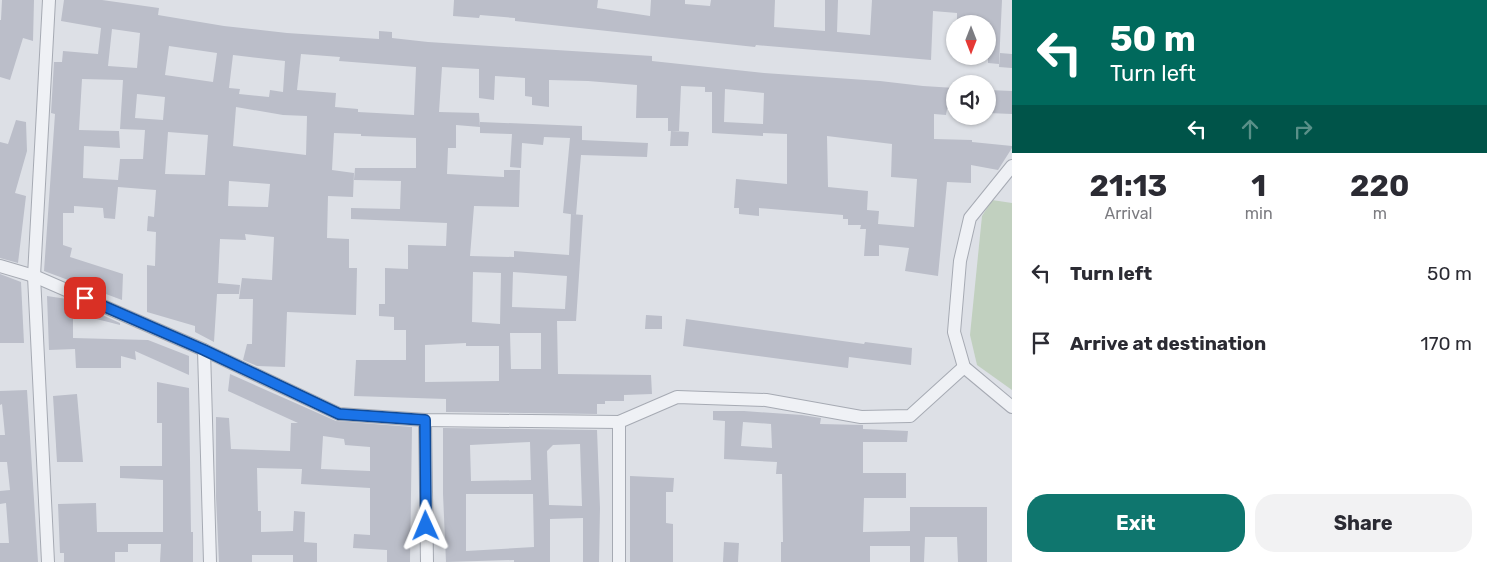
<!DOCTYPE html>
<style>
body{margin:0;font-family:Rubik,sans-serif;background:#f2f2f3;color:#2b2b33;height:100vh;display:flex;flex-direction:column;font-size:19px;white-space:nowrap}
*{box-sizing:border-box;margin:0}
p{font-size:16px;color:#7c7c81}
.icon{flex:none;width:28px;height:28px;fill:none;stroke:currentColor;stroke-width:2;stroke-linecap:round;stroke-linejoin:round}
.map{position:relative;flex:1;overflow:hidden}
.details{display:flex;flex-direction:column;background:#fff;width:475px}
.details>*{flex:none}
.guide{background:#00695c;color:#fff;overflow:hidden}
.needle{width:32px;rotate:180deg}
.tools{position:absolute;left:946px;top:15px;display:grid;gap:10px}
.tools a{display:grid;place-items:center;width:50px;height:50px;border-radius:50%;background:#fff;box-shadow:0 1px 4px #0004;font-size:25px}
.pin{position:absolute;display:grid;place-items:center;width:42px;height:42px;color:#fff;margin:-21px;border-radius:10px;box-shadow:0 2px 8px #0006}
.me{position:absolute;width:55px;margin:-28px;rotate:359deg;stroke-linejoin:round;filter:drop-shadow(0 0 4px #0008)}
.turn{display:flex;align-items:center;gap:18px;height:105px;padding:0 15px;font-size:22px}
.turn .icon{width:65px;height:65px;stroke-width:2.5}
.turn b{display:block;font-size:35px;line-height:42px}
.lanes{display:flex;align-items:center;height:48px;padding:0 15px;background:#0003;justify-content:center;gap:25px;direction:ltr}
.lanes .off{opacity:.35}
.eta{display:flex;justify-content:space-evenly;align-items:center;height:85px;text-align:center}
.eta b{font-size:30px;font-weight:700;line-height:35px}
.action{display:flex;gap:10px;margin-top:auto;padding:10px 15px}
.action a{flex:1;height:58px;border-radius:20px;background:#0f766e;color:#fff;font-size:20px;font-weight:700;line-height:58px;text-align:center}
.action a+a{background:#f2f2f3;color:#2b2b33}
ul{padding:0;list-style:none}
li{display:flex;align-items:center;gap:15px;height:70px;padding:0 15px}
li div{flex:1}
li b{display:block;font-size:19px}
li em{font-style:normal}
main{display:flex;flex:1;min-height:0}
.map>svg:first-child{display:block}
.green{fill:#c1d0bf}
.building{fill:#bbbec9;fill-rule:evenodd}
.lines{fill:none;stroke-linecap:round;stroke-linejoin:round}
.minor-casing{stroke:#a6aab3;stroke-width:14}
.minor{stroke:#eff1f5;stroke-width:12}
.route-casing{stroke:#114b97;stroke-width:12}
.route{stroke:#1a73e8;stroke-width:9}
</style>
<main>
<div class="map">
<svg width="1012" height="562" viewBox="0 0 1012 562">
<rect width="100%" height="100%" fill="#dde0e6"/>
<polygon class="green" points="992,200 1012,203 1012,390 977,365 970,335 982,216"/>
<g class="building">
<polygon points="2,0 34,0 33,41 23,38 10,80 0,77 0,20 1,20"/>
<path d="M64 0H102L159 8 158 15 224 26 287 33 379 39V31L392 32V38L428 42 652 56V61L764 73 880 81 923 86 955 88V109H947L946 115 934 114V139L972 140V142L1012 146V148L998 170 971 165V183L947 182 938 276 905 271 909 248 879 245V256H864L866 229H860L861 225H848V219H843V215L759 208V216L739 214V208H734L736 179 787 184V134L763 133V124V136L712 133V92H705V87L681 86 679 131H668V118H636L637 85 588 81 549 80V107L532 105V97L525 96V78L495 76 494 100 479 98V69L442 67 439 112 479 113 480 127 456 125V148H448L447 174 504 177V170H520L519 207 474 206 470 256 514 257V251L569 255 571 214 583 215 576 321H557L558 374 651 375 652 394 624 395V401H605V404H597V414L446 412V399L354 396 356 360H406V330H394V317L379 316V304H385V268L408 269V245L446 246 447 223 351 219V208L400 209 401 181 354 180 355 168H416V138L361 136V134L334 133 332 170 354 173 353 197 328 196 327 238 349 239V268H357L356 315 287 312 285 367 257 366 243 360 247 344H252L253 299H239L242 278 272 280 274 237 245 234 246 240 220 239 218 283 240 285 239 294H217L214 342 195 332V326L147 312V265L155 266 156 232 147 231 148 216 154 217 156 190 118 187 115 219 104 218 103 208 74 206V213H63V245L72 248 70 257 123 274 122 300 44 271 55 114 51 113 54 62H62L63 51 98 54 101 28 61 21ZM112 29 140 33 137 68 108 66ZM169 46 217 53 213 82 165 75ZM301 54 340 57 339 61 416 67 414 115 358 112V109L335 107 336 93 297 90ZM233 55 285 61 283 92 270 90 269 97 239 94 240 89 229 88ZM82 79 123 80 120 129 145 130 143 159H120L118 180 83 178 84 146 120 148 119 131 79 130ZM725 89 764 93 763 124 724 122ZM137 94 165 97 163 120 135 118ZM236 107 283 115 307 116 306 155 233 146ZM168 132 208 135 205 175 165 174ZM827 136 892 144 891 177 917 179 914 227 878 224 879 211 867 210 868 191 828 187ZM229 181 270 184 268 207 228 206ZM473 272 501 273 500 324 472 322ZM513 272 567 276 565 309 512 307ZM510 333H541V369H511ZM466 343V346H499V381L425 382V345Z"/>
<polygon points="454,0 598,0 597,8 650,16 651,0 685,0 685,4 710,6 711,0 775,0 774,27 825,31 825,0 838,0 837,32 870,35 872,0 1002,0 999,64 988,63 988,24 957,24 957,13 933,11 931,60 756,45 755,47 515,21 515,18 480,15 479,18 453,16"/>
<polygon points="1000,53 1012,54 1012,68 999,67"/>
<polygon points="988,90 1012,91 1012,114 988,113"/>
<polygon points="16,120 26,122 27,151 15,193 26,196 18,263 0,258 0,142 8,144"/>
<polygon points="480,122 582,126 582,140 648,143 647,157 581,155 576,215 563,213 570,138 544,137 543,145 522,143 521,168 510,167 512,134 480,133"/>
<polygon points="671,131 689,132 688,146 670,146"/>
<polygon points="0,274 21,282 24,343 0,343"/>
<polygon points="47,296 67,299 120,323 120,325 73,313 73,338 148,340 189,356 189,375 135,351 136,360 121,356 121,368 76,368 75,349 49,350"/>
<polygon points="646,315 662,316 662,329 645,329"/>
<polygon points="686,319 864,344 865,342 912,348 911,365 849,357 848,368 683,346"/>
<path d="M230 374 336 421 412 427 410 562H387V550L353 548 354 534 370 535V488L301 484 302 469 257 468 258 511H261V532L293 531 294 511 305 512 304 542 317 543V562H293V555H252V562H219L216 497V417L229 418 231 449 290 451 291 423H298L228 391ZM323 436 344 439 345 445 370 447V471L321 469Z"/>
<polygon points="157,382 189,388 191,532 193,532 193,562 160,562 161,544 128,544 128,552 115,552 115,562 64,562 64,553 60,553 58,504 96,503 97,532 163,532 163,480 120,478 120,466 162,466 162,423 157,423"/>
<polygon points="27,390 38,562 0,562 0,543 9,543 6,503 0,504 0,491 10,490 7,462 0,462 0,435 5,435 2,404 0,405 0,391"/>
<polygon points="77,394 83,462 57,462 53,396"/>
<path d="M713 411H744L802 415 821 418 820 424 863 425V429L908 431 907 442H863V473H906V498H864L863 532 910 531V507H987V562H958L957 537H925L924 562H910V546H870V562H781V542H783L782 474H776L777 462 724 459 725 421 713 420ZM743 422 771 424 772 448 741 446Z"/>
<path d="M443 428 597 430 600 508 599 562H583V518L550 519V562H514V560L446 562 443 494ZM530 442 531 480 471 481 470 445ZM580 444 582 506 549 505 547 451 553 445ZM466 494H533L534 547 466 551Z"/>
<polygon points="630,476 674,478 673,492 666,492 666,523 673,524 673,562 630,562"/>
<polygon points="724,542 739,543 738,562 723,562"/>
</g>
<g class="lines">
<g class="minor-casing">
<g id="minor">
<polyline points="1012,166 970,218 960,261 954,332 964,367 1012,407"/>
<polyline points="0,266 34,276 204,350 339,414 425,420 619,422 677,397 766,400 861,417 910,416 964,367"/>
<polyline points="204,350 210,562"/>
<polyline points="425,420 427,562"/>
<polyline points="619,422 619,562"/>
<polyline points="48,562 34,276 49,0"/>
</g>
</g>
<use href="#minor" class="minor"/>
</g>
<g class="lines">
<g class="route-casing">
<polyline id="route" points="85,298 204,350 339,414 425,420 426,526"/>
</g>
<use href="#route" class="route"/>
</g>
</svg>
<div class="tools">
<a><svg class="needle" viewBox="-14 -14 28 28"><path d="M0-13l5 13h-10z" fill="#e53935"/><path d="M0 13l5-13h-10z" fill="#7c7c81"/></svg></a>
<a><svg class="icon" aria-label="sound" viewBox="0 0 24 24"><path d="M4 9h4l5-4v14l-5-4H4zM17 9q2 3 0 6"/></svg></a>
</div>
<div class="pin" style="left:85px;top:298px;background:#d93025"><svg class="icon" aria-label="arrive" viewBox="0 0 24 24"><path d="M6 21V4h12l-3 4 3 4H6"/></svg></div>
<svg class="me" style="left:426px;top:526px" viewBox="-20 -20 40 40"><path d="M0-17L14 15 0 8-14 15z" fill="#1a73e8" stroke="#fff" stroke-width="4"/></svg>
</div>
<section class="details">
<div class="guide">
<div class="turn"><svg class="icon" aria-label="left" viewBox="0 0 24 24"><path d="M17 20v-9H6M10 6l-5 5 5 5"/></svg><div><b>50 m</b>Turn left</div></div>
<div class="lanes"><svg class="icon" aria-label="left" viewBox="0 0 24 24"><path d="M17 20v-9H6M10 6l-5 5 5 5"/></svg><svg class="icon off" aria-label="ahead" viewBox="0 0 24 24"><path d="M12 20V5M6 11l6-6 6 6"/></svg><svg class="icon off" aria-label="right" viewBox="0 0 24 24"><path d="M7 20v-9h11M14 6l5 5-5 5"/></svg></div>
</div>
<div class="eta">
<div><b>21:13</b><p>Arrival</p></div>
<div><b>1</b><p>min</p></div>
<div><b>220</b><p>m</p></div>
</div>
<ul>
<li><svg class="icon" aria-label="left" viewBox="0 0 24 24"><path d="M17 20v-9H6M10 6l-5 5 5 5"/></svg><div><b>Turn left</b></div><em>50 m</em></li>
<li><svg class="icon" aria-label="arrive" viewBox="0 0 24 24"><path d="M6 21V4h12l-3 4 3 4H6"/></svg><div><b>Arrive at destination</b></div><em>170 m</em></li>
</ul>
<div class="action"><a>Exit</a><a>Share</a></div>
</section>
</main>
